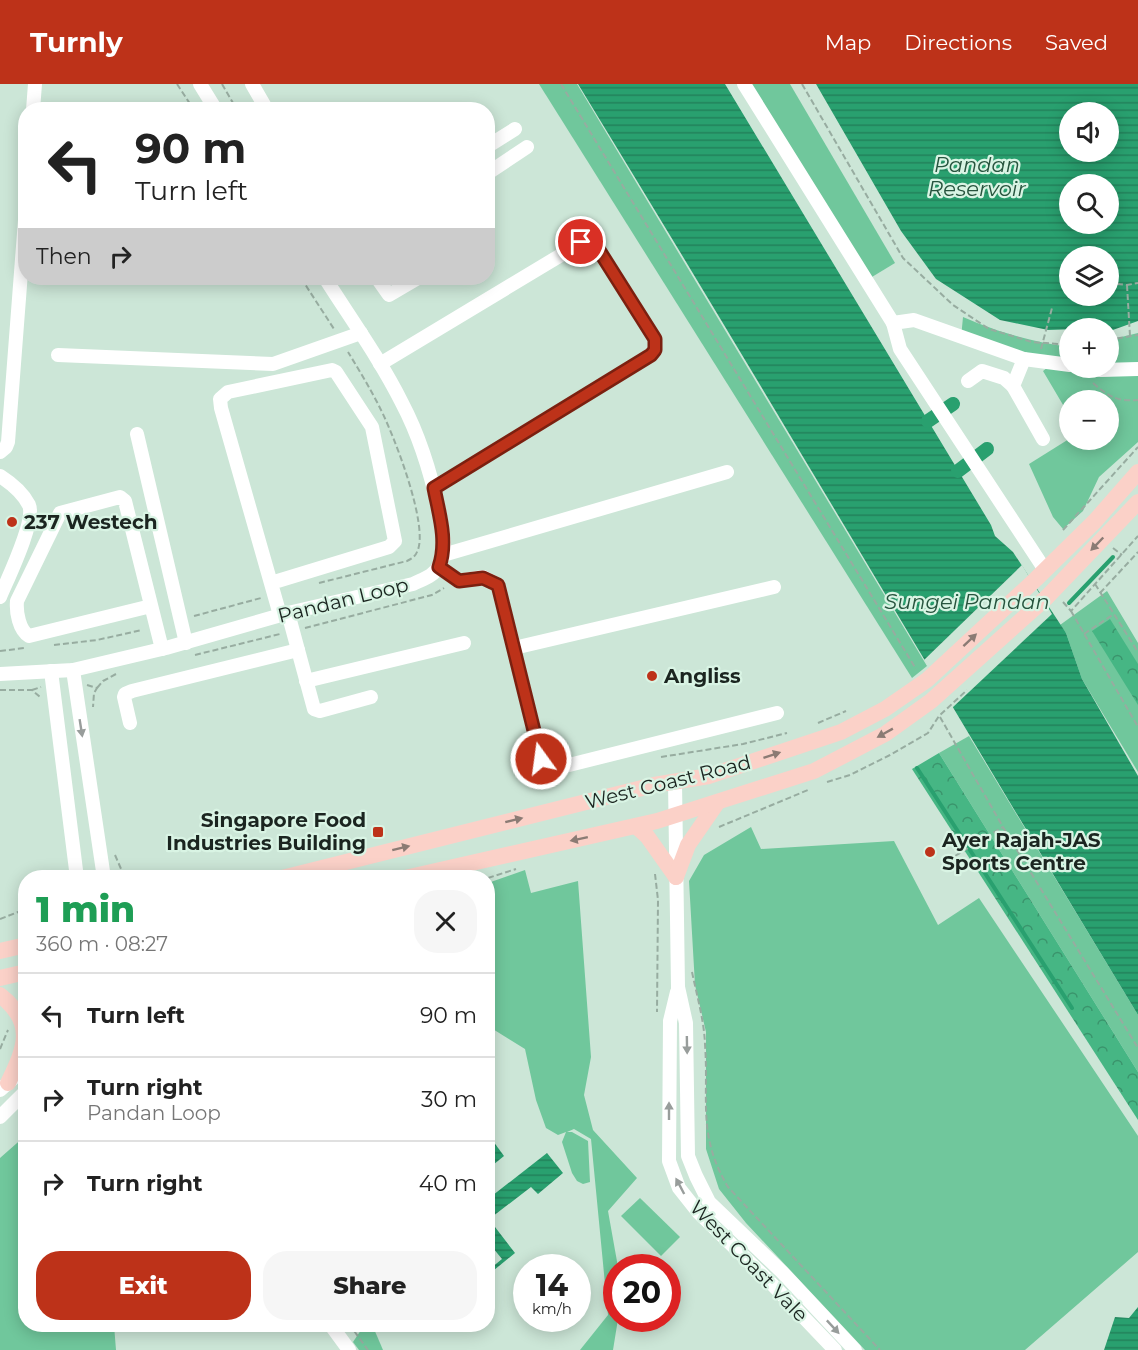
<!DOCTYPE html>
<meta charset="utf-8">
<style>
body{margin:0;font-family:Montserrat,sans-serif;background:#f6f6f6;color:#222;height:100vh;display:flex;flex-direction:column;font-size:22px;white-space:nowrap}
*{box-sizing:border-box;margin:0}
p{font-size:20px;color:#767676}
.icon{flex:none;width:33px;height:33px;fill:none;stroke:currentColor;stroke-width:2;stroke-linecap:round;stroke-linejoin:round}
.map{position:relative;flex:1;overflow:hidden}
.side{position:absolute;left:18px;top:786px;width:477px;height:462px;display:flex;flex-direction:column;background:#fff;border-radius:24px;box-shadow:0 3px 15px #0003}
.side>*{flex:none}
.top-card{position:absolute;left:18px;top:18px;width:477px;height:183px;border-radius:24px;box-shadow:0 3px 15px #0003;background:#fff;color:#222;overflow:hidden}
.buttons{position:absolute;left:1059px;top:18px;display:grid;gap:12px}
.buttons a{display:grid;place-items:center;width:60px;height:60px;border-radius:50%;background:#fff;box-shadow:0 3px 15px #0003;font-size:30px}
.speed{position:absolute;left:513px;top:1170px;display:flex;gap:12px;font-size:30px;font-weight:700;text-align:center}
.speed>*{display:grid;place-content:center;width:78px;height:78px;border-radius:50%;background:#fff;box-shadow:0 3px 15px #0003;line-height:1}
.speed small{font-size:15px;font-weight:400}
.speed .limit{border:9px solid #d22;background:#fff;color:#111}
.pin{position:absolute;display:grid;place-items:center;width:51px;height:51px;color:#fff;margin:-26px;border:3px solid #fff;border-radius:50%;box-shadow:0 2px 6px #0007}
.me{position:absolute;width:66px;margin:-33px;rotate:346deg;stroke-linejoin:round;filter:drop-shadow(0 0 4px #0008)}
.turn{display:flex;align-items:center;gap:21px;height:126px;padding:0 18px;font-size:27px}
.turn .icon{width:78px;height:78px;stroke-width:2.5}
.turn b{display:block;font-size:42px;line-height:51px}
.then{display:flex;align-items:center;height:57px;padding:0 18px;background:#0003;gap:12px;font-size:22px}
.round{display:grid;place-items:center;flex:none;width:63px;height:63px;border-radius:24px;background:#f6f6f6}
.overview{display:flex;align-items:center;justify-content:space-between;height:102px;padding:0 18px}
h1{font-size:36px;font-weight:800;line-height:45px;color:#1e9e55}
.primary-button{display:flex;gap:12px;margin-top:auto;padding:12px 18px}
.primary-button a{flex:1;height:69px;border-radius:24px;background:#bd3219;color:#fff;font-size:24px;font-weight:800;line-height:69px;text-align:center}
.primary-button a+a{background:#f6f6f6;color:#222}
ul{padding:0;list-style:none}
li{display:flex;align-items:center;gap:18px;height:84px;padding:0 18px;border-top:2px solid #e0e0e0}
li div{flex:1}
li b{display:block;font-size:22px}
li em{font-style:normal}
header{display:flex;align-items:center;gap:36px;box-sizing:border-box;height:84px;padding:0 30px;background:#bd3219;color:#fff}
header strong{font-size:28px}
nav{display:flex;gap:33px;margin-inline-start:auto;font-size:21px}
.map>svg:first-child{display:block}
.green{fill:#70c79c}
.forest{fill:url(#forest-crowns)}
.water{fill:url(#water-rules);fill-rule:evenodd}
.pier{fill:#cce6d7}
.lines{fill:none;stroke-linecap:round;stroke-linejoin:round}
.stream{stroke:#29a06f;stroke-width:4}
.canal{stroke:#29a06f;stroke-width:14}
.path{stroke:#97aca0;stroke-width:2;stroke-dasharray:6 3;stroke-linecap:butt}
.minor{stroke:#fff;stroke-width:14}
.major{stroke:#fbd1c8;stroke-width:16}
.oneway{fill:#8b7b74}
.oneway2{fill:#989d9b}
.route-casing{stroke:#7b2010;stroke-width:15}
.route{stroke:#bd3219;stroke-width:10}
.poi-dot{fill:#bd3219;stroke:#d9f4e4;stroke-width:2}
.labels{text-anchor:middle;stroke-width:4.5;stroke-linejoin:round;paint-order:stroke}
.poi-label{font-size:20px;font-weight:bold;fill:#1b2520;stroke:#d9f4e4;text-anchor:start}
.street-label{font-size:20px;fill:#1b2520;stroke:#d9f4e4}
.water-label{font-size:21px;font-style:italic;fill:#27543e;stroke:#d9f4e4}
</style>
<header>
<strong>Turnly</strong>
<nav><a>Map</a><a>Directions</a><a>Saved</a></nav>
</header>
<div class="map">
<svg width="1138" height="1266" viewBox="0 0 1138 1266">
<defs>
<pattern id="forest-crowns" width="20" height="18" patternUnits="userSpaceOnUse" patternTransform="scale(1.5)"><rect width="20" height="18" fill="#46b684"/><path d="M2 6a3 3 0 1 1 6 0M12 15a3 3 0 1 1 6 0" fill="none" stroke="#3a946c"/></pattern>
<pattern id="water-rules" width="6" height="5" patternUnits="userSpaceOnUse" patternTransform="scale(1.5)"><rect width="6" height="5" fill="#29a06f"/><path d="M0 2.5h6" fill="none" stroke="#22825b"/></pattern>
</defs>
<rect width="100%" height="100%" fill="#cce6d7"/>
<g class="green">
<polygon points="539,0 577,0 927,582 912,594"/>
<polygon points="744,0 790,0 895,179 867,196"/>
<path d="M963 233C1000 249 1030 257 1069 263L1070 284H1108L1109 256 1138 249V358L1099 393 1083 427 1063 445 1053 433 1029 380 1069 355 1108 356V316H1070L1069 331 1043 287 1052 280 961 254Z"/>
<polygon points="1107,507 1138,559 1138,688 1082,595 1066,549 1060,541"/>
<polygon points="969,652 1138,931 1138,988 939,669"/>
<polygon points="751,743 761,765 894,757 938,841 979,814 1138,1052 1138,1168 1025,1266 865,1266 746,1139 719,1105 706,1065 706,948 695,901 689,797 704,771"/>
<polygon points="525,786 531,809 578,797 591,973 584,1011 593,1046 637,1094 608,1127 618,1183 618,1235 613,1266 580,1266 608,1231 591,1055 574,1045 567,1048 572,1048 588,1057 590,1098 583,1100 577,1097 572,1089 562,1058 566,1048 558,1051 546,1044 536,1016 525,965 488,942 488,799"/>
<polygon points="25,1052 26,1240 114,1241 116,1266 0,1266 0,1074"/>
<polygon points="640,1114 680,1153 661,1172 621,1132"/>
<polygon points="365,1240 374,1245 383,1266 359,1266 353,1258"/>
</g>
<g class="forest">
<polygon points="1110,535 1138,580 1138,621 1092,547"/>
<polygon points="939,669 1138,988 1138,1036 912,685"/>
</g>
<g class="water">
<path d="M578 0H725L991 441 995 452 1013 468 1066 549 1082 595 1138 692V931C950 621 767 309 578 0Z"/>
<path d="M816 0H1138V237L1110 247 1108 244 1048 246 1000 236 936 195 901 147ZM1070 28H1108V68H1070ZM1070 100H1108V140H1070ZM1070 172H1108V212H1070Z"/>
<polygon points="493,1057 504,1072 488,1085 488,1061"/>
<polygon points="547,1069 563,1089 538,1110 531,1103 488,1136 488,1115"/>
<polygon points="495,1143 515,1169 488,1191 488,1180 491,1184 502,1175 488,1158 488,1149"/>
<polygon points="1138,1223 1138,1266 1104,1266 1115,1233 1129,1234"/>
</g>
<polygon class="pier" points="1022,481 1052,530 952,624 924,576"/>
<g class="lines">
<g class="stream">
<polyline points="1069,519 1113,473"/>
<polyline points="917,684 1072,924"/>
</g>
<g class="canal">
<polyline points="928,337 953,320"/>
<polyline points="958,387 987,365"/>
</g>
<g class="path">
<polyline points="177,0 194,26"/>
<polyline points="222,0 237,26"/>
<polyline points="561,0 916,585"/>
<polyline points="802,0 903,174 953,221 989,245 1032,258 1070,261"/>
<polyline points="301,194 334,245"/>
<polyline points="1108,199 1127,201 1138,199"/>
<polyline points="1127,201 1130,252"/>
<polyline points="1108,256 1138,251"/>
<polyline points="1041,265 1052,224"/>
<path d="M1093 299C1108 312 1117 318 1138 316"/>
<polyline points="1063,446 1138,363"/>
<polyline points="1113,464 1122,471"/>
<path d="M319 499 407 477C411 475 415 473 417 468 430 443 393 349 380 324 370 304 359 286 348 268"/>
<polyline points="1095,500 1138,568"/>
<polyline points="1100,509 1138,468"/>
<polyline points="1063,518 1071,527 1138,452"/>
<polyline points="1071,527 1138,643"/>
<polyline points="194,532 261,514"/>
<polyline points="305,544 432,511 444,504"/>
<polyline points="1084,550 1114,530"/>
<polyline points="54,561 97,556 142,546"/>
<polyline points="0,567 24,564"/>
<polyline points="195,571 280,550"/>
<polyline points="87,601 97,604 94,609 93,623"/>
<polyline points="97,604 103,597 116,590"/>
<polyline points="0,606 32,606 40,613"/>
<polyline points="32,606 41,603"/>
<polyline points="940,633 1003,743 1138,964"/>
<polyline points="818,639 846,627"/>
<polyline points="661,673 743,660 787,649"/>
<polyline points="827,698 850,691 890,671 928,649 939,632 967,606"/>
<polyline points="719,743 808,706"/>
<polyline points="115,771 125,794"/>
<polyline points="955,772 1003,743"/>
<polyline points="655,790 658,816 657,928"/>
<polyline points="488,794 516,785"/>
<polyline points="0,835 26,825"/>
<path d="M692 888C697 912 704 936 705 960 709 1017 697 1051 728 1103L880 1266"/>
<polyline points="0,965 8,946"/>
<polyline points="349,1240 368,1266"/>
</g>
<g class="minor">
<polyline points="200,0 216,26"/>
<polyline points="252,0 267,26"/>
<polyline points="744,0 893,239"/>
<polyline points="33,26 35,0"/>
<polyline points="488,62 515,45"/>
<polyline points="488,89 527,63"/>
<polyline points="377,194 389,211 418,194"/>
<polyline points="58,271 273,280 361,249"/>
<polyline points="1024,275 1013,302 1043,355"/>
<polyline points="380,280 586,156 595,160 655,255 655,266 651,271 434,404"/>
<polyline points="1084,284 1101,286 1138,285"/>
<polyline points="968,297 982,287 1004,294 1013,302"/>
<polyline points="137,350 186,559"/>
<polyline points="0,368 6,363 8,358 26,123"/>
<path d="M0 392C11 399 23 409 29 421 36 437 7 496 0 513"/>
<polyline points="443,471 727,388"/>
<path d="M439 484 459 497 483 493 498 501 541 675C549 682 554 683 565 682L777 629"/>
<polyline points="1045,486 900,265 893,239 914,236 1024,275 1070,281"/>
<polyline points="271,499 389,463 395,457 372,343 336,288 332,286 228,308 220,315 221,324 280,531"/>
<path d="M151 522 29 552C19 546 16 528 17 517L60 429 120 413 125 417 162 565"/>
<polyline points="288,529 314,625 320,627 371,613"/>
<polyline points="514,564 774,503"/>
<polyline points="73,586 104,794"/>
<polyline points="51,587 77,794"/>
<path d="M0 590 73 586 166 564 288 529 413 500C423 495 434 492 439 482 447 467 443 448 440 432 432 393 421 355 402 319 380 275 351 235 325 194"/>
<polyline points="306,597 464,559"/>
<polyline points="130,639 124,613 125,610 132,607 298,566"/>
<polyline points="675,698 678,903 686,939 688,1072 696,1092 709,1118 782,1188 855,1266"/>
<polyline points="677,908 670,937 669,1077 679,1104 698,1128 769,1197 835,1266"/>
<polyline points="0,1006 26,983"/>
<polyline points="0,1033 26,1007"/>
<polyline points="330,1240 349,1266"/>
</g>
<g class="major">
<polyline points="636,742 647,752 676,793"/>
<polyline points="676,793 688,761 717,719"/>
<polyline points="282,794 654,701 709,692 841,648 885,625 927,596 1036,495 1095,437 1138,388"/>
<polyline points="405,794 657,737 814,687 885,650 931,617 1047,513 1138,418"/>
<polyline points="0,867 26,861"/>
<polyline points="0,894 26,888"/>
<path d="M0 911C36 939 25 964 8 999"/>
</g>
</g>
<defs><path id="oneway-solid" d="M-6-.8H1V-3.2L6.5 0L1 3.2V.8H-6Z" transform="scale(1.5)"/></defs>
<g class="oneway">
<use href="#oneway-solid" transform="translate(1097 460) rotate(134)"/>
<use href="#oneway-solid" transform="translate(970 556) rotate(-43)"/>
<use href="#oneway-solid" transform="translate(885 649) rotate(151)"/>
<use href="#oneway-solid" transform="translate(772 671) rotate(-18)"/>
<use href="#oneway-solid" transform="translate(514 736) rotate(-14)"/>
<use href="#oneway-solid" transform="translate(579 755) rotate(168)"/>
<use href="#oneway-solid" transform="translate(401 764) rotate(-14)"/>
</g>
<g class="oneway2">
<use href="#oneway-solid" transform="translate(81 644) rotate(81)"/>
<use href="#oneway-solid" transform="translate(687 961) rotate(89)"/>
<use href="#oneway-solid" transform="translate(669 1027) rotate(-90)"/>
<use href="#oneway-solid" transform="translate(680 1102) rotate(-118)"/>
<use href="#oneway-solid" transform="translate(833 1243) rotate(47)"/>
</g>
<g class="lines">
<g class="route-casing">
<path id="route" d="M541 675 498 501 483 494 459 497 439 483C448 457 439 430 434 404L651 271 655 266V255L595 160 586 156 581 158"/>
</g>
<use href="#route" class="route"/>
</g>
<g class="poi-dot">
<circle cx="12" cy="438" r="6"/>
<circle cx="652" cy="592" r="6"/>
<rect x="372" y="742" width="12" height="12" rx="3"/>
<circle cx="930" cy="768" r="6"/>
</g>
<g class="labels">
<g class="poi-label">
<text x="24" y="445">237 Westech</text>
<text x="664" y="599">Angliss</text>
<text x="366" y="743" text-anchor="end">Singapore Food<tspan x="366" dy="23">Industries Building</tspan></text>
<text x="942" y="763">Ayer Rajah-JAS<tspan x="942" dy="23">Sports Centre</tspan></text>
</g>
<g class="street-label">
<text transform="translate(343 516) rotate(-14)" y="7">Pandan Loop</text>
<text transform="translate(668 698) rotate(-14)" y="7">West Coast Road</text>
<text transform="translate(749 1177) rotate(46)" y="7">West Coast Vale</text>
</g>
<g class="water-label">
<text x="977" y="88">Pandan<tspan x="977" dy="24">Reservoir</tspan></text>
<text x="967" y="525">Sungei Pandan</text>
</g>
</g>
</svg>
<div class="buttons">
<a><svg class="icon" aria-label="sound" viewBox="0 0 24 24"><path d="M4 9h4l5-4v14l-5-4H4zM17 9q2 3 0 6"/></svg></a>
<a><svg class="icon" aria-label="search" viewBox="0 0 24 24"><circle cx="10" cy="10" r="6"/><path d="M15 15l6 6"/></svg></a>
<a><svg class="icon" aria-label="layers" viewBox="0 0 24 24"><path d="M12 4l9 5-9 5-9-5zM3 14l9 5 9-5"/></svg></a>
<a>+</a>
<a>−</a>
</div>
<div class="speed"><div>14<small>km/h</small></div><div class="limit">20</div></div>
<div class="pin" style="left:581px;top:158px;background:#d93025"><svg class="icon" aria-label="arrive" viewBox="0 0 24 24"><path d="M6 21V4h12l-3 4 3 4H6"/></svg></div>
<svg class="me" style="left:541px;top:675px" viewBox="-20 -20 40 40"><circle r="17" fill="#bd3219" stroke="#fff" stroke-width="3"/><path d="M0-11L8 9 0 5-8 9z" fill="#fff"/></svg>
<div class="top-card">
<div class="turn"><svg class="icon" aria-label="left" viewBox="0 0 24 24"><path d="M17 20v-9H6M10 6l-5 5 5 5"/></svg><div><b>90 m</b>Turn left</div></div>
<div class="then">Then<svg class="icon" aria-label="right" viewBox="0 0 24 24"><path d="M7 20v-9h11M14 6l5 5-5 5"/></svg></div>
</div>
<section class="side">
<div class="overview"><div><h1>1 min</h1><p>360 m · 08:27</p></div><a class="round"><svg class="icon" aria-label="close" viewBox="0 0 24 24"><path d="M6 6l12 12M18 6L6 18"/></svg></a></div>
<ul>
<li><svg class="icon" aria-label="left" viewBox="0 0 24 24"><path d="M17 20v-9H6M10 6l-5 5 5 5"/></svg><div><b>Turn left</b></div><em>90 m</em></li>
<li><svg class="icon" aria-label="right" viewBox="0 0 24 24"><path d="M7 20v-9h11M14 6l5 5-5 5"/></svg><div><b>Turn right</b><p>Pandan Loop</p></div><em>30 m</em></li>
<li><svg class="icon" aria-label="right" viewBox="0 0 24 24"><path d="M7 20v-9h11M14 6l5 5-5 5"/></svg><div><b>Turn right</b></div><em>40 m</em></li>
</ul>
<div class="primary-button"><a>Exit</a><a>Share</a></div>
</section>
</div>
